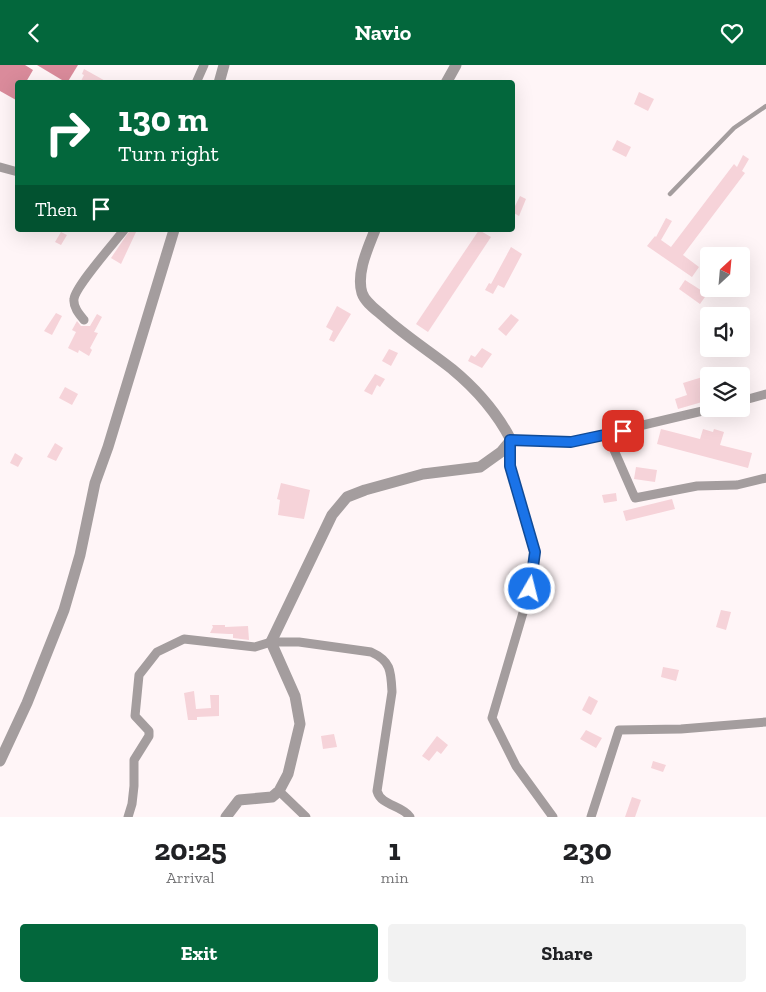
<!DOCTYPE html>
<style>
body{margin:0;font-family:"Zilla Slab",serif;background:#f2f2f2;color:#202124;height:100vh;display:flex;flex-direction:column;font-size:19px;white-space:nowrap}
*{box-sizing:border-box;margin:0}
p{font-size:16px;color:#757577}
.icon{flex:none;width:28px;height:28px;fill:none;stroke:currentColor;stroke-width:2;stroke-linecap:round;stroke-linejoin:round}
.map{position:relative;height:752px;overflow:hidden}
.details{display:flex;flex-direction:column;background:#fff;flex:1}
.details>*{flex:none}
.hud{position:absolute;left:15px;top:15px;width:500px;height:152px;border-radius:5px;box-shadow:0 5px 20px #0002;background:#03673c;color:#fff;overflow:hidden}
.needle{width:32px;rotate:26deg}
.tools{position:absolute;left:700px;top:182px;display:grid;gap:10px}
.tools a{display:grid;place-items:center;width:50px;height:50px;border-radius:5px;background:#fff;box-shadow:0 5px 20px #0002;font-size:25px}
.pin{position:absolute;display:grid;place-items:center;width:42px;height:42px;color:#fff;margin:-21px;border-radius:10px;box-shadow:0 2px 8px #0006}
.me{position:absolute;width:55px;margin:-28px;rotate:8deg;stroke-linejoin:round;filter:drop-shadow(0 0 4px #0008)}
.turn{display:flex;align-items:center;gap:18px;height:105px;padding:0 20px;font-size:22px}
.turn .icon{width:65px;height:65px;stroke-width:2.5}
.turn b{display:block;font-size:35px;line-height:42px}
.then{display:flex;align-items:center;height:48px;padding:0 20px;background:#0003;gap:10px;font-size:19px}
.eta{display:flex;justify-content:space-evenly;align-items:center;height:85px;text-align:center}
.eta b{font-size:30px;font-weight:800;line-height:35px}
.action{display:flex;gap:10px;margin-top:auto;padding:10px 20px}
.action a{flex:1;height:58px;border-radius:5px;background:#03673c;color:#fff;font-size:20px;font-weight:800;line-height:58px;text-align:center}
.action a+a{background:#f2f2f2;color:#202124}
header{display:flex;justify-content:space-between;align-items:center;height:65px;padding:0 20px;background:#03673c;color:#fff;font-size:22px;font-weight:800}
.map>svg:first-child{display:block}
.water{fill:#da8b9b}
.building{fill:#f6d3d9}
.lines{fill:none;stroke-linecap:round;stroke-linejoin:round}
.service{stroke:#a49d9e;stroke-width:4.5}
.minor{stroke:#a49d9e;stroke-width:9}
.tertiary{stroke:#a49d9e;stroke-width:11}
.route-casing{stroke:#114b97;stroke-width:12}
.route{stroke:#1a73e8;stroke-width:9}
</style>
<header><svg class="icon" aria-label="back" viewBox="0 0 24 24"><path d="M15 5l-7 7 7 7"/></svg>Navio<svg class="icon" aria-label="heart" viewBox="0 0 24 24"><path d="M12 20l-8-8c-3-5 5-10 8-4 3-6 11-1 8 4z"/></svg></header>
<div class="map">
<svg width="766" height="752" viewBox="0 0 766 752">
<rect width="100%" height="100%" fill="#fff5f7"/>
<g class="water">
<polygon points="0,0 25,0 33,5 26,17 18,18 17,32 16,35 0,26"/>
<polygon points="37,0 78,0 67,18"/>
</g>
<g class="building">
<polygon points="84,4 109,18 80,18 84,10 82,9"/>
<polygon points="639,27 654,34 648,46 634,39"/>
<polygon points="617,75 631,82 626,92 612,85"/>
<polygon points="743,90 749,94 742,106 745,108 683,190 699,202 692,212 647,181 655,171 656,172 666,153 672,156 661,175 671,182 734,99 737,102"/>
<polygon points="520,131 526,134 519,151 512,147"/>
<polygon points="130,165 136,167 121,199 111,193"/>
<polygon points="479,165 491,172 428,267 416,259"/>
<polygon points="61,167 67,170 61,180 55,177"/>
<polygon points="511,182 522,189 504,223 498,220 493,229 485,225 489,218 491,219"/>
<polygon points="685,215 707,229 700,239 679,224"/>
<polygon points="337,241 351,249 334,277 329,275 333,266 326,262"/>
<polygon points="56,248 62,251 52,270 44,266"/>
<polygon points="97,249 102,252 94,267 98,268 90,283 92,285 89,291 79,285 78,288 68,283 76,267 72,265 77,256 81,261 90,261"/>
<polygon points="511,249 519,255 506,271 498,264"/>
<polygon points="482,283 492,289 482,303 468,296 471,290 475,292"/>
<polygon points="389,284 398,288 391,301 382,296"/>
<polygon points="375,309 385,314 380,322 377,320 372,330 364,326"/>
<polygon points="709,310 709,335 678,344 675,334 687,330 683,318"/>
<polygon points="65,322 78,329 72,340 59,333"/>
<polygon points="661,364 700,374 703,364 713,367 714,364 724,367 720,380 752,388 748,403 657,379"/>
<polygon points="55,378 63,383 56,396 47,392"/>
<polygon points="15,388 23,393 18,402 10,398"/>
<polygon points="636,402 657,405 655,417 634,414"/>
<polygon points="281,418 310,425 304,454 278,450 280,435 277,434"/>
<polygon points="616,428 617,436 604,438 602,430"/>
<polygon points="672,434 675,444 626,456 623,446"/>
<polygon points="721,545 731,547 726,565 716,562"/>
<polygon points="212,560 225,560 225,562 248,561 249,575 233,573 233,569 229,569 210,568 213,562"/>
<polygon points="663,602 679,605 676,616 661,612"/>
<polygon points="194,626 196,644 211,643 210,630 219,630 219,651 197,652 197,655 188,655 184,628"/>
<polygon points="589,631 598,636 591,650 582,645"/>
<polygon points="586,665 602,673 596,683 580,674"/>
<polygon points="334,669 337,682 323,684 321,671"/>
<polygon points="437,671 448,680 441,689 437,686 429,696 422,691"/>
<polygon points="653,696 666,700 663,707 651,703"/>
<polygon points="632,732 641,735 635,752 625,752"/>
</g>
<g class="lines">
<polyline class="service" points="670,129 734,63 766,41"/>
<g class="minor">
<polyline points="196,18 204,0"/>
<polyline points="0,102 18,107"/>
<path d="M84 255C79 249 73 242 74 234 75 222 114 178 124 165"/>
<polyline points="741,336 766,329"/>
<polyline points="607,369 635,433 697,421 737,420 766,413"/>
<polyline points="279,726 306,752"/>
<path d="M128 752 132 739 134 721V695L149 671V666L135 651 139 610 157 587 184 574 255 582 271 577H299L371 587C391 596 391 606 392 627L377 726C381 741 402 740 410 752"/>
<polyline points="553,752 516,701 492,653 530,524 535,487 510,401 511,375 571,377 711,344"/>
<polyline points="591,752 619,665 681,664 766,657"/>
</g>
<g class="tertiary">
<polyline points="219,18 224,0"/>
<polyline points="446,18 456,0"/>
<polyline points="0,696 27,638 64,545 80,490 95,418 108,382 174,165"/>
<path d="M226 752 239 735 272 732 279 726 288 709 300 659 295 631 271 577 332 450 347 432 365 425 423 409 480 402 501 387 511 375C497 348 475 323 452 304 429 286 404 270 382 250 375 244 365 237 362 228 356 208 368 183 375 165"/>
</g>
</g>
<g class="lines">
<g class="route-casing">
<polyline id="route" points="530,524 535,487 510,401 510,375 571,377 623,366"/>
</g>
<use href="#route" class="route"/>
</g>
</svg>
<div class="tools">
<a><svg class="needle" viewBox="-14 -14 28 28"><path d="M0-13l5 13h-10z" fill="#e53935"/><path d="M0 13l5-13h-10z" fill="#757577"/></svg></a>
<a><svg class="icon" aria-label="sound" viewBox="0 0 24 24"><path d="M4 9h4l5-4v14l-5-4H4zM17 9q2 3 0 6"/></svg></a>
<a><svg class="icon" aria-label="layers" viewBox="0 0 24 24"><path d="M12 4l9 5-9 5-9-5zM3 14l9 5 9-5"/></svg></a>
</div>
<div class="pin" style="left:623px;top:366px;background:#d93025"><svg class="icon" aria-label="arrive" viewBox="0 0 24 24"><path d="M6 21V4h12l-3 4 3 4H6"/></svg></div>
<svg class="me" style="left:530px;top:524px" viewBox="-20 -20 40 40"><circle r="17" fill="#1a73e8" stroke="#fff" stroke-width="3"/><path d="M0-11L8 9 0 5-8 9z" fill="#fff"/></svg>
<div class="hud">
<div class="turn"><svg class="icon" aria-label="right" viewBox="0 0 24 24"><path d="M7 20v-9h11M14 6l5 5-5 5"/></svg><div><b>130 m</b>Turn right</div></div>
<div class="then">Then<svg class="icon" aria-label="arrive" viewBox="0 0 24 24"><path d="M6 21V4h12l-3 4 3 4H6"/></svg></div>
</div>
</div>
<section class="details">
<div class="eta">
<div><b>20:25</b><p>Arrival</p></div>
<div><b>1</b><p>min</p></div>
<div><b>230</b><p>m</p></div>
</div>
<div class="action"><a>Exit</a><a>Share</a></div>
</section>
